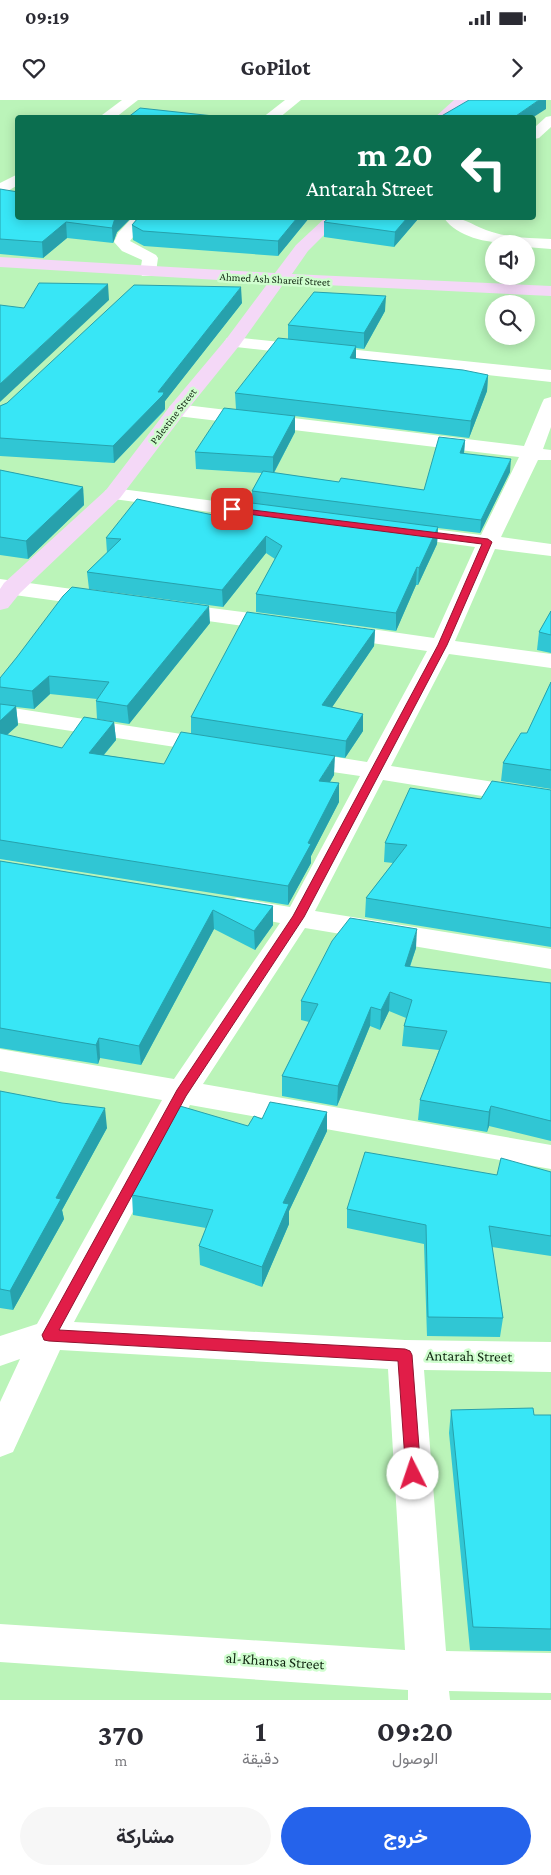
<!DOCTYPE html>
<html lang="ar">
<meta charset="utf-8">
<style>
body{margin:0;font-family:"Crimson Pro",Vazirmatn,serif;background:#f7f7f7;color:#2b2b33;direction:rtl;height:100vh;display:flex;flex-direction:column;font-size:19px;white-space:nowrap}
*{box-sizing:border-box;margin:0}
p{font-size:16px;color:#7c7c81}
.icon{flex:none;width:28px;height:28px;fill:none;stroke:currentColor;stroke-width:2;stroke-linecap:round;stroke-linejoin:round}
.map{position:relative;height:1600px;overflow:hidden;direction:ltr}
.sheet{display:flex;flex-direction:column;background:#fff;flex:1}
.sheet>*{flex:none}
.hud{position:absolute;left:15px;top:15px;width:521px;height:105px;border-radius:5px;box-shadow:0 2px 12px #0003;direction:rtl;background:#0b6e4f;color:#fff;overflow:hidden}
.controls{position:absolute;left:485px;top:135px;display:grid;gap:10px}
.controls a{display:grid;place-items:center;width:50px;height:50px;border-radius:50%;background:#fff;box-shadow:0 2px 12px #0003;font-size:25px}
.pin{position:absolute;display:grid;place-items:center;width:42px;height:42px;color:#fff;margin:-21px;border-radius:10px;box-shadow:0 2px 8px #0006}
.me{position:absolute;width:55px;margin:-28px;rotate:356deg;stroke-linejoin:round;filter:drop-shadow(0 0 4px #0008)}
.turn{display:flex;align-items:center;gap:18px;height:105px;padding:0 20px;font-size:22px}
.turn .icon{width:65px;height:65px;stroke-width:2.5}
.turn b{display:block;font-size:35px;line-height:42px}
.eta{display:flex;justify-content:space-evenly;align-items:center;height:85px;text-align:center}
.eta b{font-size:30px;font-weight:700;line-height:35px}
.action{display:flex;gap:10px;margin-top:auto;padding:10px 20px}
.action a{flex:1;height:58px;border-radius:30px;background:#2563eb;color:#fff;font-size:20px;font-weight:700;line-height:58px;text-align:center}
.action a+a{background:#f7f7f7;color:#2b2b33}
.status{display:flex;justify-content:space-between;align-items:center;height:35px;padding:0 25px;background:#fff;direction:ltr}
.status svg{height:14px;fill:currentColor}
header{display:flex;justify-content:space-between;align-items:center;height:65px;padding:0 20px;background:#fff;font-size:22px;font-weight:700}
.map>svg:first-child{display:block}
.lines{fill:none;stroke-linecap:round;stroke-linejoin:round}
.street{fill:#fff;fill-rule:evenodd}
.secondary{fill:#f4d8f7;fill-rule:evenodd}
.wall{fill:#30c6d4}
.shaded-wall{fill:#27a1ac}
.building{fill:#38e6f6;stroke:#27a1ac}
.route{fill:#e11d48;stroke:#92132f}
.labels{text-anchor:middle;stroke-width:5;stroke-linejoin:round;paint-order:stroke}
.far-street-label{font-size:11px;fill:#122812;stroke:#d0fecf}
.near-street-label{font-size:15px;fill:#122812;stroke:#d0fecf}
</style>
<div class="status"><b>09:19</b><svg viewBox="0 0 49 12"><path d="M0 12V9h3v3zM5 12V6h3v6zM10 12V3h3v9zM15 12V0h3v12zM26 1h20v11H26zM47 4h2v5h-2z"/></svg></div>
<header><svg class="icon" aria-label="forward" viewBox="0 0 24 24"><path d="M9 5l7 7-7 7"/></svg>GoPilot<svg class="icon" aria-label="heart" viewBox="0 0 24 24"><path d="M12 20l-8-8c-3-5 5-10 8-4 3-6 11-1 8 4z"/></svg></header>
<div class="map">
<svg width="551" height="1600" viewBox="0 0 551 1600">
<rect width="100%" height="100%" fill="#bbf4b9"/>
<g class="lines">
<g class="street">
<polygon points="122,0 138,0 115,18 98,18"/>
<polygon points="285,0 301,0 279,18 262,18"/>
<polygon points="551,16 551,27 539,38 534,39 534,28 546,17"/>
<polygon points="18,74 18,85 6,92 0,93 0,83"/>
<polygon points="132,118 148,118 130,141 156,155 158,158 156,172 154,176 142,176 140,172 142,160 122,151 114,142 118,133"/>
<path d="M444 118C464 115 473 127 492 132 511 138 531 138 551 139V149L526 147V144C500 144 461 142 444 118Z"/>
<polygon points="233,237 551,270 551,282 227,246 224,242 227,238"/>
<polygon points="551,297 551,327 543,349 551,350 551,360 538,360 501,437 551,444 551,456 495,449 455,541 551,554 551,568 449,554 391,666 551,691 551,707 383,680 315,811 551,849 551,869 305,828 203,984 551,1045 551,1069 190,1005 74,1222 405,1240 551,1242 551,1272 424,1270 446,1551 551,1553 551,1593 449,1591 450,1600 408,1600 408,1590 0,1562 0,1524 405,1550 388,1269 60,1250 13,1352 0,1357 0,1302 20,1259 0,1266 0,1236 37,1224 162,1000 0,971 0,949 174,979 280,823 227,813 223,807 227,801 237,798 290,807 360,676 298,667 289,664 285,659 289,654 298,651 367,662 427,551 337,538 329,536 326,531 329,526 337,524 434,538 475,447 401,437 394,435 390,431 394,427 401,425 481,435 519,357 177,316 170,314 168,310 170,306 177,304 524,346 542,303 544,299"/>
<polygon points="113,388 277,409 284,411 287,415 284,419 277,421 106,398 103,394 106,390"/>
<polygon points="0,479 101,493 109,495 112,500 109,505 101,507 0,493"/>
<polygon points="173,503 280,517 288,519 291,524 288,529 280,531 165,515 162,510 165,505"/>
<polygon points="0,606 214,639 223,641 226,646 223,651 214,653 0,620"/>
</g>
<g class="secondary">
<polygon points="454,0 469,0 450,18 434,18"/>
<polygon points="325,118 341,118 308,151 292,174 551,186 551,196 284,183 239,246 184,314 120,398 20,493 8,508 0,510 0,489 4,483 106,390 170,306 227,238 268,183 0,167 0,157 275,173 296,145"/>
</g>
</g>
<g class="wall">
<polygon points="0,89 18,118 131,118 117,132 113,143 67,138 43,158 0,154"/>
<polygon points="138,118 309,118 278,156 144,146 133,140 132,125"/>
<polygon points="329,118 422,118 420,119 418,119 394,147 324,137 324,122"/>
<polygon points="242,203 165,301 165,309 164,311 114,363 0,356 0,306 7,303"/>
<polygon points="385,211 364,249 356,248 356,259 488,275 487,291 469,338 295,316 295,332 274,373 339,382 424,390 465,340 464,354 510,372 480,433 438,428 437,444 418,485 416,485 396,531 256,512 256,494 275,459 266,453 223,507 89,489 87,472 107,453 106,438 235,418 252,403 252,391 262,373 196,369 195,352 236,309 235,293 288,239 288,225"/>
<polygon points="0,370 83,387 84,405 28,459 0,455"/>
<polygon points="551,511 551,553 537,550 539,532"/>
<polygon points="210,523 129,624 97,619 96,601 97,599 50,594 34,609 16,607 18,625 7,635 62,648 114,622 116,640 104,655 164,664 334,675 330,682 339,683 339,702 311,756 311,763 288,805 0,759 0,578"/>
<polygon points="375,530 374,546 332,607 363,614 363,631 345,658 191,634 191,617"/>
<polygon points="551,582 551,689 501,681 503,663 527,633"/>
<polygon points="551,690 551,847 365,817 366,798 393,763 384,762 385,743 481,699"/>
<polygon points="0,761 273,806 273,825 255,850 214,829 141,965 100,958 98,964 0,948"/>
<polygon points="416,848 410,867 551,883 551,1041 489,1026 487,1032 418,1020 420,1000 439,950 402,946 404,926 406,918 389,911 380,930 370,926 337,1006 282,996 282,976 309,922 301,920 301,901"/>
<polygon points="0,991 107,1028 62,1110 64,1119 13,1210 0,1208"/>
<polygon points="327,1012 327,1031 289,1111 289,1124 262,1187 200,1165 199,1146 206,1128 133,1115 132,1095 248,1026 262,1019"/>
<polygon points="551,1072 551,1156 492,1147 503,1218 500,1237 427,1236 424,1144 347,1128 347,1109 497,1075"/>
<polygon points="451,1310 534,1315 551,1315 551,1551 470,1550 449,1333"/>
</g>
<g class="shaded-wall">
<polygon points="539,0 546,0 546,9 532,18 513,18"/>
<polygon points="115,118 131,118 117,132 113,143 112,128"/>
<polygon points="297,118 309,118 278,156 278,141"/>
<polygon points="407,118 418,118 418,119 394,147 395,132"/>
<polygon points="66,122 67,138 43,158 42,142"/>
<polygon points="108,184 109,200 0,302 0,284"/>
<polygon points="241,187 242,203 165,301 165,309 114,363 113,346 158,292"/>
<polygon points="386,196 385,211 364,249 364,233"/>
<polygon points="356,246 356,262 350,258"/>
<polygon points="488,275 487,291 469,338 471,321"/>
<polygon points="295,316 295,332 273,374 273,357"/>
<polygon points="465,340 464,352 459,366 460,353"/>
<polygon points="511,359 510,372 480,433 481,420"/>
<polygon points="83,387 84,405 28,459 26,441"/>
<polygon points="438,427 437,444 418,485 419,468"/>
<polygon points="266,436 266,453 223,507 222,490"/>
<polygon points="417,467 416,485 396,531 396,513"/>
<polygon points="209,506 210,523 129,624 127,606"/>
<polygon points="375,530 374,546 322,622 322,605"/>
<polygon points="49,576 50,594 34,609 32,591"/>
<polygon points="16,606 18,625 0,641 0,621"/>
<polygon points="363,614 363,631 345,658 346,641"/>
<polygon points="114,622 116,640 90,671 89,653"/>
<polygon points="335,656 334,675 319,699 319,681"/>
<polygon points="339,683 339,702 311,756 311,763 288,805 288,786 308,743"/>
<polygon points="273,806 273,825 255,850 254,831"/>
<polygon points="213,810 214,829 141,965 139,946"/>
<polygon points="417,829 416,848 403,886 405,866"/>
<polygon points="390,892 389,911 380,930 381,910"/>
<polygon points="371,907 370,926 337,1006 338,986"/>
<polygon points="99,938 100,958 98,964 96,945"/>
<polygon points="491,1006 489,1026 487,1032 489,1012"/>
<polygon points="105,1008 107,1028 62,1110 64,1119 13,1210 10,1191 56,1098"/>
<polygon points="327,1012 327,1031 289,1111 289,1124 262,1187 262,1167 283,1103"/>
</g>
<g class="building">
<polygon points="469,0 539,0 513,18 438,18"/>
<polygon points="140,8 232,18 127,18"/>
<polygon points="0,89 18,92 18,118 115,118 112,128 66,122 42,142 0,139"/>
<polygon points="138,118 297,118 278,141 143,131 132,125"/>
<polygon points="329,118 407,118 395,132 324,122"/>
<polygon points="39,183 108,184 0,284 0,205 24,208"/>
<polygon points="134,185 241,187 158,292 164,292 163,295 113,346 0,338 0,306 7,303"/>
<polygon points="314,192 386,196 364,233 288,225"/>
<polygon points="278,238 356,246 350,258 463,270 488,275 471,321 235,293"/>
<polygon points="224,308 295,316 273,357 195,352"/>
<polygon points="439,337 465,340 460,353 511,359 481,420 252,391 263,371 339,382 341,378 424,390"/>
<polygon points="0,370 83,387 26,441 0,437"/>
<polygon points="137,399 232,419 235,418 244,402 438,427 419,468 417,467 396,513 256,494 282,446 266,436 222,490 87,472 121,439 106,438"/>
<polygon points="72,487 209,506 127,606 96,601 109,582 49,576 32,591 0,587 0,578 17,557 63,496"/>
<polygon points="551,511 551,535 539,532"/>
<polygon points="247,512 375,530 322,605 363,614 346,641 191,617"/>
<polygon points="551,582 551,670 503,663 521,633 527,633"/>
<polygon points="0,604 16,606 0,621"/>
<polygon points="84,617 114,622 89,653 164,664 181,632 335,656 319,681 339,683 308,743 311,744 288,786 0,740 0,633 62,648"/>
<polygon points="492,681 551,690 551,828 366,798 407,745 385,743 410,688 481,699"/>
<polygon points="0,761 273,806 254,831 213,810 139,946 99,938 96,945 0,928"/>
<polygon points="350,818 417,829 405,866 551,883 551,1021 491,1006 489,1012 420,1000 447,931 404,926 412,900 390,892 381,910 371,907 338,986 282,976 318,904 301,901 332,841"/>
<polygon points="0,991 62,1003 105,1008 56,1098 61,1099 10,1191 0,1189"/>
<polygon points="270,1002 327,1012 283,1103 289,1104 262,1167 199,1146 213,1110 132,1095 180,1006 248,1026 254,1016 262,1019"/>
<polygon points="365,1052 497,1075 501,1058 551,1072 551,1136 489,1126 503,1218 428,1217 426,1125 347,1109"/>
<polygon points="533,1308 534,1315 551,1315 551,1529 473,1527 451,1310"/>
</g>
<polygon class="route" points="228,407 488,439 492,442 447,545 304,817 186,996 59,1230 405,1249 410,1251 412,1255 421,1374 419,1379 413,1381 408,1379 406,1374 398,1261 49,1241 44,1240 42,1235 177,990 293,816 438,545 482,444 232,412 227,409"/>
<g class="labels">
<g class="far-street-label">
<text transform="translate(275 179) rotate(3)" y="4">Ahmed Ash Shareif Street</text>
<text transform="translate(173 316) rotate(-52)" y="4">Palestine Street</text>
</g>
<g class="near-street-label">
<text transform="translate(469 1256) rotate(1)" y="5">Antarah Street</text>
<text transform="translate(275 1561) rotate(4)" y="5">al-Khansa Street</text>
</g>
</g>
</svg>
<div class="controls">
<a><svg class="icon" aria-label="sound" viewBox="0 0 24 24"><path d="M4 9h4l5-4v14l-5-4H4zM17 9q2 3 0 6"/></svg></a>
<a><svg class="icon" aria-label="search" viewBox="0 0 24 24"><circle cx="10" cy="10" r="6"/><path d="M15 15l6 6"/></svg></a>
</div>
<div class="pin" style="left:232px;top:409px;background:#d93025"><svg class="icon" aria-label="arrive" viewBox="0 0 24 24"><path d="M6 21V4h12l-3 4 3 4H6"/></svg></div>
<svg class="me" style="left:413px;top:1374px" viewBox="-20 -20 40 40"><circle r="19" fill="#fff"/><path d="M0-13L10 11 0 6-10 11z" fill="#e11d48"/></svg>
<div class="hud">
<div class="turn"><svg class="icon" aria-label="left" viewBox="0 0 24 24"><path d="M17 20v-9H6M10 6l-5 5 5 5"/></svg><div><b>20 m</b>Antarah Street</div></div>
</div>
</div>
<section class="sheet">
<div class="eta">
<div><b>09:20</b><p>الوصول</p></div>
<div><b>1</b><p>دقيقة</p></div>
<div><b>370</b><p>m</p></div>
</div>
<div class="action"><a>خروج</a><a>مشاركة</a></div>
</section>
